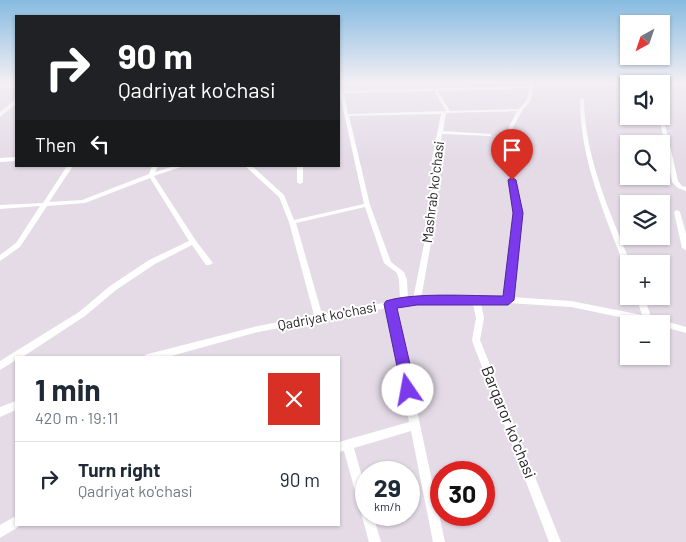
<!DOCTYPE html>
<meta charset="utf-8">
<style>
body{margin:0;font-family:Barlow,sans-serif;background:#f6f6f7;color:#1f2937;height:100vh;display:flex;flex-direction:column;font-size:19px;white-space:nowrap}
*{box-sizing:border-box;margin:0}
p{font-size:16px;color:#747a83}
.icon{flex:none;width:28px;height:28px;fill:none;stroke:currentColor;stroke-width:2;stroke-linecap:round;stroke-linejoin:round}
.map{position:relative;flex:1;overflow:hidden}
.side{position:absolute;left:15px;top:356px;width:325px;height:170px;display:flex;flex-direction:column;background:#fff;border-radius:0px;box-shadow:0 1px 4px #0004}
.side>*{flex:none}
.top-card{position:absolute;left:15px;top:15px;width:325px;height:152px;border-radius:0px;box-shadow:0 1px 4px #0004;background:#202124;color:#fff;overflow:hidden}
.needle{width:32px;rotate:220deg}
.fabs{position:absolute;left:620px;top:15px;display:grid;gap:10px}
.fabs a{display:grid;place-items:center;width:50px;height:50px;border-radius:0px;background:#fff;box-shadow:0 1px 4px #0004;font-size:25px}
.speed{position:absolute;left:355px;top:461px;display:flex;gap:10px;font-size:25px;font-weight:700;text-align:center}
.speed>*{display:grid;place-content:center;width:65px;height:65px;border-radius:50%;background:#fff;box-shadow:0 1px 4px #0004;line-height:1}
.speed small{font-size:12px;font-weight:400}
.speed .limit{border:8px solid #d22;background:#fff;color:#111}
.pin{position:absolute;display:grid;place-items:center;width:42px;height:42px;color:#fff;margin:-51px -21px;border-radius:50% 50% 50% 0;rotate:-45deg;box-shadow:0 0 5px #0007}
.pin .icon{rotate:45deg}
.me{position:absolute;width:55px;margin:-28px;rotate:348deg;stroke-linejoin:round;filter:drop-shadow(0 0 4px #0008)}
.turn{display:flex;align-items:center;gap:18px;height:105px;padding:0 20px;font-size:22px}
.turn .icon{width:65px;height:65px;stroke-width:2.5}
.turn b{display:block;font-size:35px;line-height:42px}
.then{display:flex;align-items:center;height:48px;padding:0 20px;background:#0003;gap:10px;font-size:19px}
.round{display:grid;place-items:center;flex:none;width:52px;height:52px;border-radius:0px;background:#f6f6f7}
.summary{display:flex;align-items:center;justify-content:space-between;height:85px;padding:0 20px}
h1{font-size:30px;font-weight:700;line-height:38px}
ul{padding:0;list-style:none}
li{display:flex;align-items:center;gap:15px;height:75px;padding:0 20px;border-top:1px solid #e0e1e3}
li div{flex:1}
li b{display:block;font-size:19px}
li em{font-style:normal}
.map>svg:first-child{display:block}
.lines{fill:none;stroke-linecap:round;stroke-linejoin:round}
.minor{fill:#fff;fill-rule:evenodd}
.major{fill:#fff;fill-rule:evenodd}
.route{fill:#7c3aed;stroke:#51269a}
.labels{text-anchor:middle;stroke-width:4;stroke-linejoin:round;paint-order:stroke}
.street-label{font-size:14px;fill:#282529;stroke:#fff}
.near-street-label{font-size:16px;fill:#282529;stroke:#fff}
</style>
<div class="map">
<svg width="686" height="542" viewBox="0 0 686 542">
<rect width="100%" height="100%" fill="#e4dbe7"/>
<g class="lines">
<g class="minor">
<path d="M339 82H341L343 91 529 86 530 82H534L531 100 522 111 513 127 512 136V163L521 213 512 297 571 301 642 315 636 296H644L651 317 686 327V333L661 326V324H653L571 307 508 303H481L484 318 480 340 561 542H549L474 346 472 340 476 318 473 304 404 305 395 307 445 542H433L411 431 354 448 366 491V515H373L381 542H369L344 451 339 452V442L409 422 387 308 258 332 164 358H144L145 355 148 354 258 326 314 315 289 222 279 197 245 166H252L284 195 294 220 364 204 339 90ZM529 88 527 100 519 109 450 111 438 91ZM434 91 446 111 348 114 344 93ZM517 111 509 127 508 136 506 163 515 213 504 297 421 299 437 209 438 159 442 134 490 136 492 135 490 134 443 131 446 113ZM441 114 432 159 431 209 413 299H408L407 280 404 272 391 262 370 205 349 116ZM365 207 384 263 397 273 399 280 400 300 322 314 296 223Z"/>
<polygon points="16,85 16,87 0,88 0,86"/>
<polygon points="668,92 669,92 669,94 661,95 661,93"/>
<path d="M582 98 584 99C585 158 609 210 631 264H629V270L625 268C604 212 580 160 580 99Z"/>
<polygon points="661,114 663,115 678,181 682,186 686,187 686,191 678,188 672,182 659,116 661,116"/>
<polygon points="16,157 16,161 0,162 0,158"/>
<polygon points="67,166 73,166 49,202 82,200 149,174 152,166 158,166 155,172 174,166 184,166 154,176 196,241 213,263 209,265 206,265 192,245 155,264 116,290 85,316 21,358 16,358 16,360 0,370 0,361 79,312 110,286 149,260 189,241 150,178 85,203 47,206 20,247 0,261 0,255 16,243 40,206 0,209 0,205 43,203"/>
<polygon points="297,166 303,166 303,182 300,184 297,182"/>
<polygon points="677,210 680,212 686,234 686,250 682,248 674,212"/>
<polygon points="16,401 16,410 0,417 0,407"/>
<polygon points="16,516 16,525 21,525 20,526 0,538 0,525"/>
</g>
<polygon class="major" points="16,99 16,104 0,117 0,112"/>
</g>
<linearGradient id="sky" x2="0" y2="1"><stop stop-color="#87bbe1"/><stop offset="0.52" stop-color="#f3eff4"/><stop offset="1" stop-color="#f3eff4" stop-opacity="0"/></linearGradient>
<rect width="686" height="158" fill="url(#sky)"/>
<path class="route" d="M512 177 516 180 523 213 514 300 508 305H417L397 308 416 390 413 395 408 397 403 395 384 304 386 301C415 292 471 296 503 296L513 213 508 180Z"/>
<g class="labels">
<g class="street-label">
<text transform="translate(433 192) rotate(-83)" y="5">Mashrab koʻchasi</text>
<text transform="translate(327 316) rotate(-11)" y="5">Qadriyat ko'chasi</text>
</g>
<g class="near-street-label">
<text transform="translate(509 422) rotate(68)" y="6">Barqaror koʻchasi</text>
</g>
</g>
</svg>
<div class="fabs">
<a><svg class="needle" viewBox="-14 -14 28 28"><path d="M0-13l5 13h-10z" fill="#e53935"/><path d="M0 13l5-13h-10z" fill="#747a83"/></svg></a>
<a><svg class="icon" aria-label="sound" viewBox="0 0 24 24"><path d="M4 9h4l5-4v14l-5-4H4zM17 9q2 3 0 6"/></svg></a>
<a><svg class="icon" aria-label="search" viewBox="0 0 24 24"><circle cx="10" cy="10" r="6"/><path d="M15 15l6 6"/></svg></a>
<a><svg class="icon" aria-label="layers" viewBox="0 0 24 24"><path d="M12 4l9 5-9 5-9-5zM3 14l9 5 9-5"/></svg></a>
<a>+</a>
<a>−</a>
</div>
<div class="speed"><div>29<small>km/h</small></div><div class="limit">30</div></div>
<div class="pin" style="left:512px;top:180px;background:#d93025"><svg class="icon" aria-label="arrive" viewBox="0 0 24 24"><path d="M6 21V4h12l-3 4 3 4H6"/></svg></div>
<svg class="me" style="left:408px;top:390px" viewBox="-20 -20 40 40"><circle r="19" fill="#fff"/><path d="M0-13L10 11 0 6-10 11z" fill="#7c3aed"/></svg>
<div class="top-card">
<div class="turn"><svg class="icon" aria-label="right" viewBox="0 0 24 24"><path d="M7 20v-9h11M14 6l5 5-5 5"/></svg><div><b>90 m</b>Qadriyat ko'chasi</div></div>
<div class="then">Then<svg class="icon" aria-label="left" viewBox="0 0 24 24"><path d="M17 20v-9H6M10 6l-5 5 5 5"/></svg></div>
</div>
<section class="side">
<div class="summary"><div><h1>1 min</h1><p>420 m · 19:11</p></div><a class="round" style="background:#d93025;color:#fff"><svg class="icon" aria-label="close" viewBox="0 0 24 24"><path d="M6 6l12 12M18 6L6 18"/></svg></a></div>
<ul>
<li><svg class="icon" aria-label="right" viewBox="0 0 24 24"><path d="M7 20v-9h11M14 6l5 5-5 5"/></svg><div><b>Turn right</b><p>Qadriyat ko'chasi</p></div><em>90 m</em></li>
</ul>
</section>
</div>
